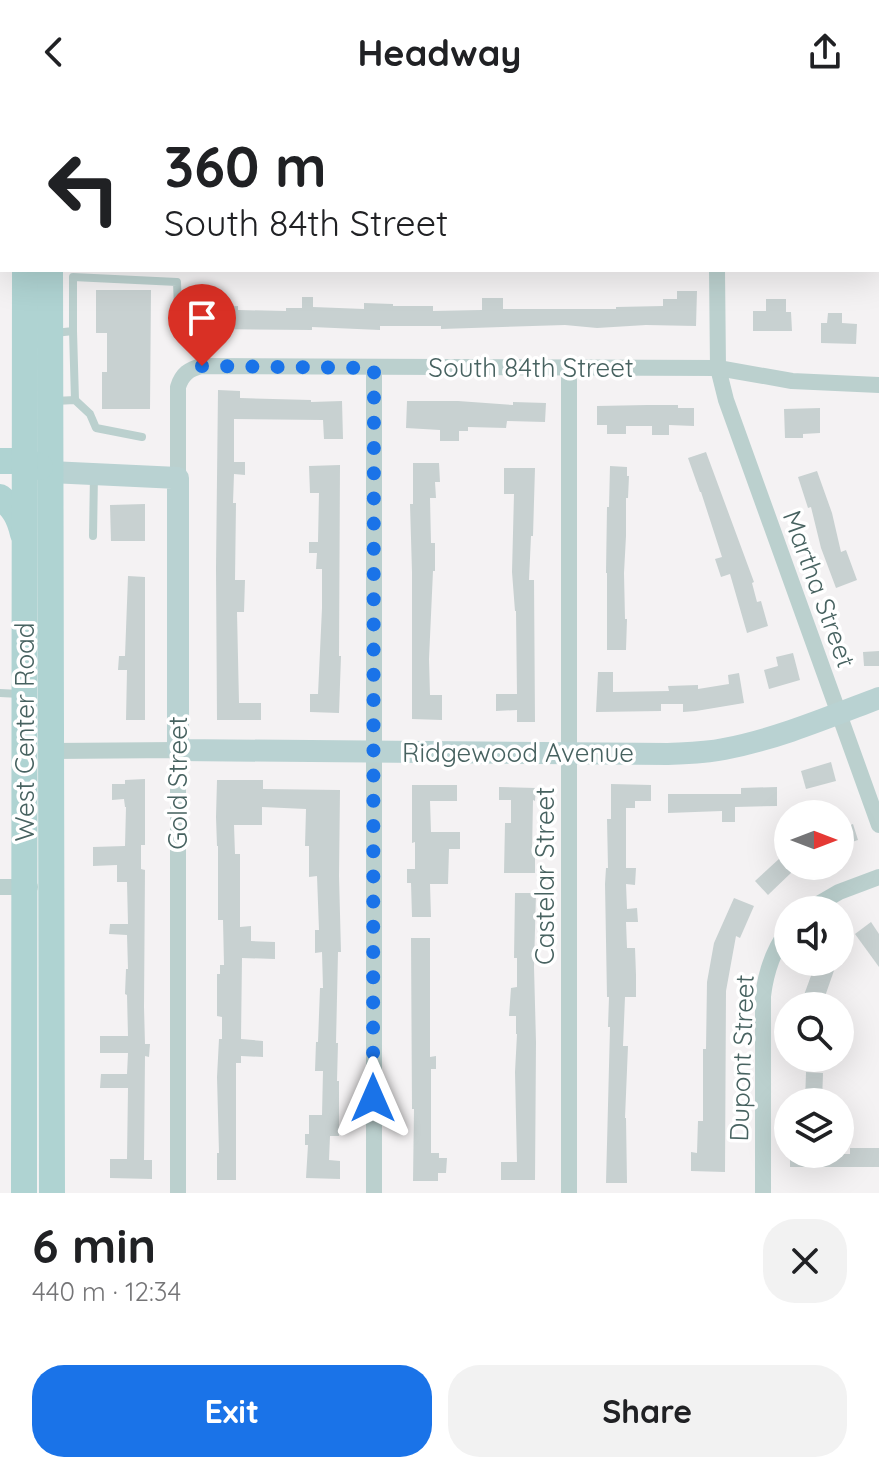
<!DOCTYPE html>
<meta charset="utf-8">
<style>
body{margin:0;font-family:Quicksand,sans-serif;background:#f2f2f2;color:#202124;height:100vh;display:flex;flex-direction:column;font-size:30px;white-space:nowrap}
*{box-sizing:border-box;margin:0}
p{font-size:26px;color:#757577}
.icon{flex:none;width:44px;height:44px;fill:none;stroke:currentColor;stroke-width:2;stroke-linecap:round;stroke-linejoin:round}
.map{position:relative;height:1089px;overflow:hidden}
.panel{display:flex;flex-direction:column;background:#fff;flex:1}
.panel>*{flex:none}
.banner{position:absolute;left:0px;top:0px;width:880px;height:168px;box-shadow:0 8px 32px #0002;background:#fff;color:#202124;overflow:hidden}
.needle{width:52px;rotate:90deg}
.tools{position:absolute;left:774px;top:696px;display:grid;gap:16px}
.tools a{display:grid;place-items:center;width:80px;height:80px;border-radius:50%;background:#fff;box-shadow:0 8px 32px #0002;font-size:40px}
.pin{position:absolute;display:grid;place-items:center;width:68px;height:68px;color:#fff;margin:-82px -34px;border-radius:50% 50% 50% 0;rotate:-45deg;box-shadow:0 0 8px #0007}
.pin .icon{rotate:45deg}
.me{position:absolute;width:88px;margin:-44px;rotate:0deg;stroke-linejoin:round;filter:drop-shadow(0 0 6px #0008)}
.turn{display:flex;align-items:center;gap:28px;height:168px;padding:0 32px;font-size:36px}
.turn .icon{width:104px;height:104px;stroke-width:2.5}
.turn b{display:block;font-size:56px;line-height:68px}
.round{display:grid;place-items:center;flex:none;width:84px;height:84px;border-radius:32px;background:#f2f2f2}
.head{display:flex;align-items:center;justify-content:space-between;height:136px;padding:0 32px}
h1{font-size:48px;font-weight:800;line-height:60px}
.primary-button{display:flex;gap:16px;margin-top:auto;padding:16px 32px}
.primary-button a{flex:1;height:92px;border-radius:32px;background:#1a73e8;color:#fff;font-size:32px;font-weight:800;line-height:92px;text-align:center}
.primary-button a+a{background:#f2f2f2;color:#202124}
header{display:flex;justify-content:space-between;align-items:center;height:104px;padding:0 32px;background:#fff;font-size:36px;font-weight:800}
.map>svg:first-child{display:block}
.building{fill:#c8d1d1}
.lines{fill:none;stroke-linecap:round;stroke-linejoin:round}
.lane{stroke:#bbd0ce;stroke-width:8}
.street{stroke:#bbd0ce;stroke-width:16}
.secondary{stroke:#b9d2d2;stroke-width:22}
.primary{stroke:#afd3d2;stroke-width:26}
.route{stroke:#1a73e8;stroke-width:14;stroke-dasharray:0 25.2}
.labels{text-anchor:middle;stroke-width:7;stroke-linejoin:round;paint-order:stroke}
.street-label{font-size:26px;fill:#476260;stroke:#fff}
</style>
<header><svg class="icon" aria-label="back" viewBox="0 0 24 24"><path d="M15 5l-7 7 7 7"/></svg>Headway<svg class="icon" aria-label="share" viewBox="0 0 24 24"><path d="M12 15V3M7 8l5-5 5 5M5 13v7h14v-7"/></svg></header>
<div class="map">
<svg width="879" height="1089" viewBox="0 0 879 1089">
<rect width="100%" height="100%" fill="#f4f2f3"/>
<g class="building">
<polygon points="96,186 151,186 150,305 102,305 102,268 107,268 107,229 96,229"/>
<polygon points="677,187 697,187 696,222 646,221 597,224 565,221 441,225 441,222 380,222 380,226 312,223 312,226 210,225 210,209 216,209 216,203 238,202 238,206 286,207 286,204 302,204 302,193 313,193 313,203 364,205 364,199 393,200 393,202 433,202 433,207 482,206 482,194 503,194 503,205 616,205 616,203 663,202 663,195 677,195"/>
<polygon points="766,195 786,195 786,208 791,208 792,227 753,227 753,207 766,207"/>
<polygon points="828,209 842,209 842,219 857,220 856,240 821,239 821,219 827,219"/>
<polygon points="218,286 240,287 240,294 311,296 311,298 342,297 343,335 324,335 323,316 234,315 234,358 245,358 245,371 234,370 233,399 236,399 235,476 245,476 244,508 237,508 239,599 261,599 261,616 217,616 216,464"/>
<polygon points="407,297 458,297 513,301 513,298 546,299 545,318 507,317 506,324 468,323 468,327 459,327 459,337 440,337 440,326 406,324"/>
<polygon points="647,301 678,301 678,304 694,304 694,322 669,321 669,331 652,331 652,322 626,322 626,330 607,330 607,321 597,321 597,302"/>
<polygon points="820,304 820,329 803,330 803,334 785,334 784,305"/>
<polygon points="706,348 754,478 752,479 757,498 761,497 768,522 747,529 730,470 721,473 715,455 722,453 701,388 700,388 688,354"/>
<polygon points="413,359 439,359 440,378 435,378 436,394 430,394 431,439 435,439 435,467 433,467 429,555 430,591 442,591 442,616 412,615 412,468 410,400 413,400"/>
<polygon points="340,361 339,552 341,552 339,609 310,608 310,590 318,590 322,504 322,465 316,465 317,449 309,449 309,438 318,438 319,389 310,389 309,362"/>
<polygon points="610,362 627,363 627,372 629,372 628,394 626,394 626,432 624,469 625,515 627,515 626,546 607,546 607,469 606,469 607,403 609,403"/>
<polygon points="504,364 535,364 533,432 531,432 529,476 534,476 535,618 517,618 517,606 496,607 496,590 517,590 516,507 515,507 512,468 514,390 504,390"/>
<polygon points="817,367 832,409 841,448 846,446 857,476 836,484 821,444 811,403 808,404 798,373"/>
<polygon points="145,400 145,437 111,437 110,401"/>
<polygon points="128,472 145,473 145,616 126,616 127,566 118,566 119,552 125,552"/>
<polygon points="879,547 879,562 864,562 863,548"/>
<polygon points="793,549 800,576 769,585 764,566 778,562 776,553"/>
<polygon points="598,568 613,568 613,588 669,587 668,582 698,581 698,585 729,580 728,571 739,569 744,599 696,607 683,608 683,600 661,600 661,607 596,608"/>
<polygon points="831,658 836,677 806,685 801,667"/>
<polygon points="145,675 145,741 141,741 141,765 145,766 144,903 145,940 150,940 149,953 145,952 144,1056 152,1056 152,1075 110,1074 110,1055 127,1055 128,984 100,984 101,970 127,970 128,949 100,949 100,932 128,932 127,891 125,890 126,865 128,865 127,831 109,830 110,820 128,820 127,778 117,778 117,761 93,762 93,743 125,742 126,703 125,703 124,695 112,696 112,680 125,680 125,676"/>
<polygon points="217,676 263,676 263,685 340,686 339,772 341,848 338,848 336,939 338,939 337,977 339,977 339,1032 330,1032 329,1056 340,1057 340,1075 306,1074 308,1041 305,1041 305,1030 309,1030 309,1011 322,1011 323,967 315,967 316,938 318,938 320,884 323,884 322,848 315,849 315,826 319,826 317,772 309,773 309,742 305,742 306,705 262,703 262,721 234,721 235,750 240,750 240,823 251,822 251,837 275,838 275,855 242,854 241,935 263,937 263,953 241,952 241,959 236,959 236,1076 217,1076 217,1049 219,1049 217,973 219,935 222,935 222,913 217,912 217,870 220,870 220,861 224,861 223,816 218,816 218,742 217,742 216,713"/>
<polygon points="611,680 651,681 651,697 635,697 635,704 626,704 626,764 636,764 635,781 626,780 627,805 637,804 638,818 626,818 627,844 635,844 636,871 636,893 625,893 623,942 628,942 625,1014 626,1014 627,1079 606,1079 610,923 608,923 609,893 607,893 605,780 606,764 608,764 607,715 611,715"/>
<polygon points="412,681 457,681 457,697 430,697 431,728 460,728 460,745 449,745 448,780 430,780 431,813 412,813 411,779 407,779 407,765 415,765 415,738 412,739"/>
<polygon points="499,683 536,684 535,697 533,696 532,750 535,750 535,769 504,769 505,719 511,719 511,696 499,696"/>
<polygon points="777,683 777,702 735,703 735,718 722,718 722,707 668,709 668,690 741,690 741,684"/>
<polygon points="853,720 858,736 840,742 840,725"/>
<polygon points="780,754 793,767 768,791 755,777"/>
<polygon points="515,789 536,789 534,863 536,938 535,1076 501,1076 501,1058 517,1058 515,968 517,930 516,930 516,912 509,912 511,884 517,883 517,854 514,854"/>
<polygon points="734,794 754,802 740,834 736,832 726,887 725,1068 691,1067 691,1048 697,1049 698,1017 703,1017 703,945 706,945 707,878 714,839"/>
<polygon points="871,818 879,830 879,863 855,830"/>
<polygon points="411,834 430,834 430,953 436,952 436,965 431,965 431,1049 439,1049 439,1054 447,1054 446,1069 438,1069 438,1077 413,1077 414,1005 412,1005"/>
<polygon points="816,858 837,858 823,898 804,891"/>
<polygon points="806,968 823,969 822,998 805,998"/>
<polygon points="850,1044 879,1044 879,1063 790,1063 790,1050 850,1050"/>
</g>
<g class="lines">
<g class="lane">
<polyline points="74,2 74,0"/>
<polyline points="294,2 294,0"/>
<polyline points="73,227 75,296"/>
<polyline points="55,229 73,227 73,173 177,178 179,231"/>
<polyline points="55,297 75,296 90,310 96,324 142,333"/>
<polyline points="93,432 94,370"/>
<polyline points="0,589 20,590"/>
</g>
<g class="street">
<polyline points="715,0 715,2"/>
<polyline points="878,69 879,69"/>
<polyline points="717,166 718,264 726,296 879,721"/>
<polyline points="569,264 569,1089"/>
<path d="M178 374V283C182 270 189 265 202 262L718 264 792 277 879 281"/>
<polyline points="52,647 178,646 178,1089"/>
<polyline points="0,783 30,783"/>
<polyline points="808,806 839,788 879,773"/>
<polyline points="374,1089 374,264"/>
<path d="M763 1089V892C766 867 773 846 788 826"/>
</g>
<path class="secondary" d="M50 368 178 374V646L668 650C687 649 705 649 724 645 777 635 829 613 879 594"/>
<g class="primary">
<polyline points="25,0 25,2"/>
<polyline points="50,0 50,2"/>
<polyline points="50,166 52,1089"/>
<polyline points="0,357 26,357 40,363"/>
<path d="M0 393C14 404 19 413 23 430"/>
<polyline points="24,1089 25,166"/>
</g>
</g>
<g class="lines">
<polyline class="route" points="202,262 374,264 373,994"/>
</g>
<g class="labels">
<g class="street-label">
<text x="531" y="273">South 84th Street</text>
<text transform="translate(819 485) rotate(70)" y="9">Martha Street</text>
<text transform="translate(25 628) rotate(-90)" y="9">West Center Road</text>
<text x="518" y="658">Ridgewood Avenue</text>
<text transform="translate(178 679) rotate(-90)" y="9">Gold Street</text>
<text transform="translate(545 772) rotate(-90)" y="9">Castelar Street</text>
<text transform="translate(742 954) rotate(-88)" y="9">Dupont Street</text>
</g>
</g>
</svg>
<div class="tools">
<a><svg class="needle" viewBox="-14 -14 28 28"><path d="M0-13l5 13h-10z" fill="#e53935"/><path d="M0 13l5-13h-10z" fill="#757577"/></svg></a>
<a><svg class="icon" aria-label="sound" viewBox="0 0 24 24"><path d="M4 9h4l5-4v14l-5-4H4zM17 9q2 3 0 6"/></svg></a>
<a><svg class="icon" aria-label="search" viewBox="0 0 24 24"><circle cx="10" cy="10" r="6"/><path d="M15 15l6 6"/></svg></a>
<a><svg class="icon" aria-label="layers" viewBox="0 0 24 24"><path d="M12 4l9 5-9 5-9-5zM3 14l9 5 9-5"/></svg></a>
</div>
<div class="pin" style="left:202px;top:262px;background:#d93025"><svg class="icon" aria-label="arrive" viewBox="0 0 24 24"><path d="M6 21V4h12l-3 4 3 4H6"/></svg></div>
<svg class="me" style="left:373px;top:994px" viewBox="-20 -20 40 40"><path d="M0-17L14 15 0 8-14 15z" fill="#1a73e8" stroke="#fff" stroke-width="4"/></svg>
<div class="banner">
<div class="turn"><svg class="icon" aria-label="left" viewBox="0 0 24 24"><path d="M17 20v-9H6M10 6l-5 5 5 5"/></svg><div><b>360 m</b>South 84th Street</div></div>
</div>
</div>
<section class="panel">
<div class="head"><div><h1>6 min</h1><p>440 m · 12:34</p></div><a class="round"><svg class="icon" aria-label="close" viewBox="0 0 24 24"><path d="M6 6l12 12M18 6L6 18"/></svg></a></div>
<div class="primary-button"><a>Exit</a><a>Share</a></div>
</section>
